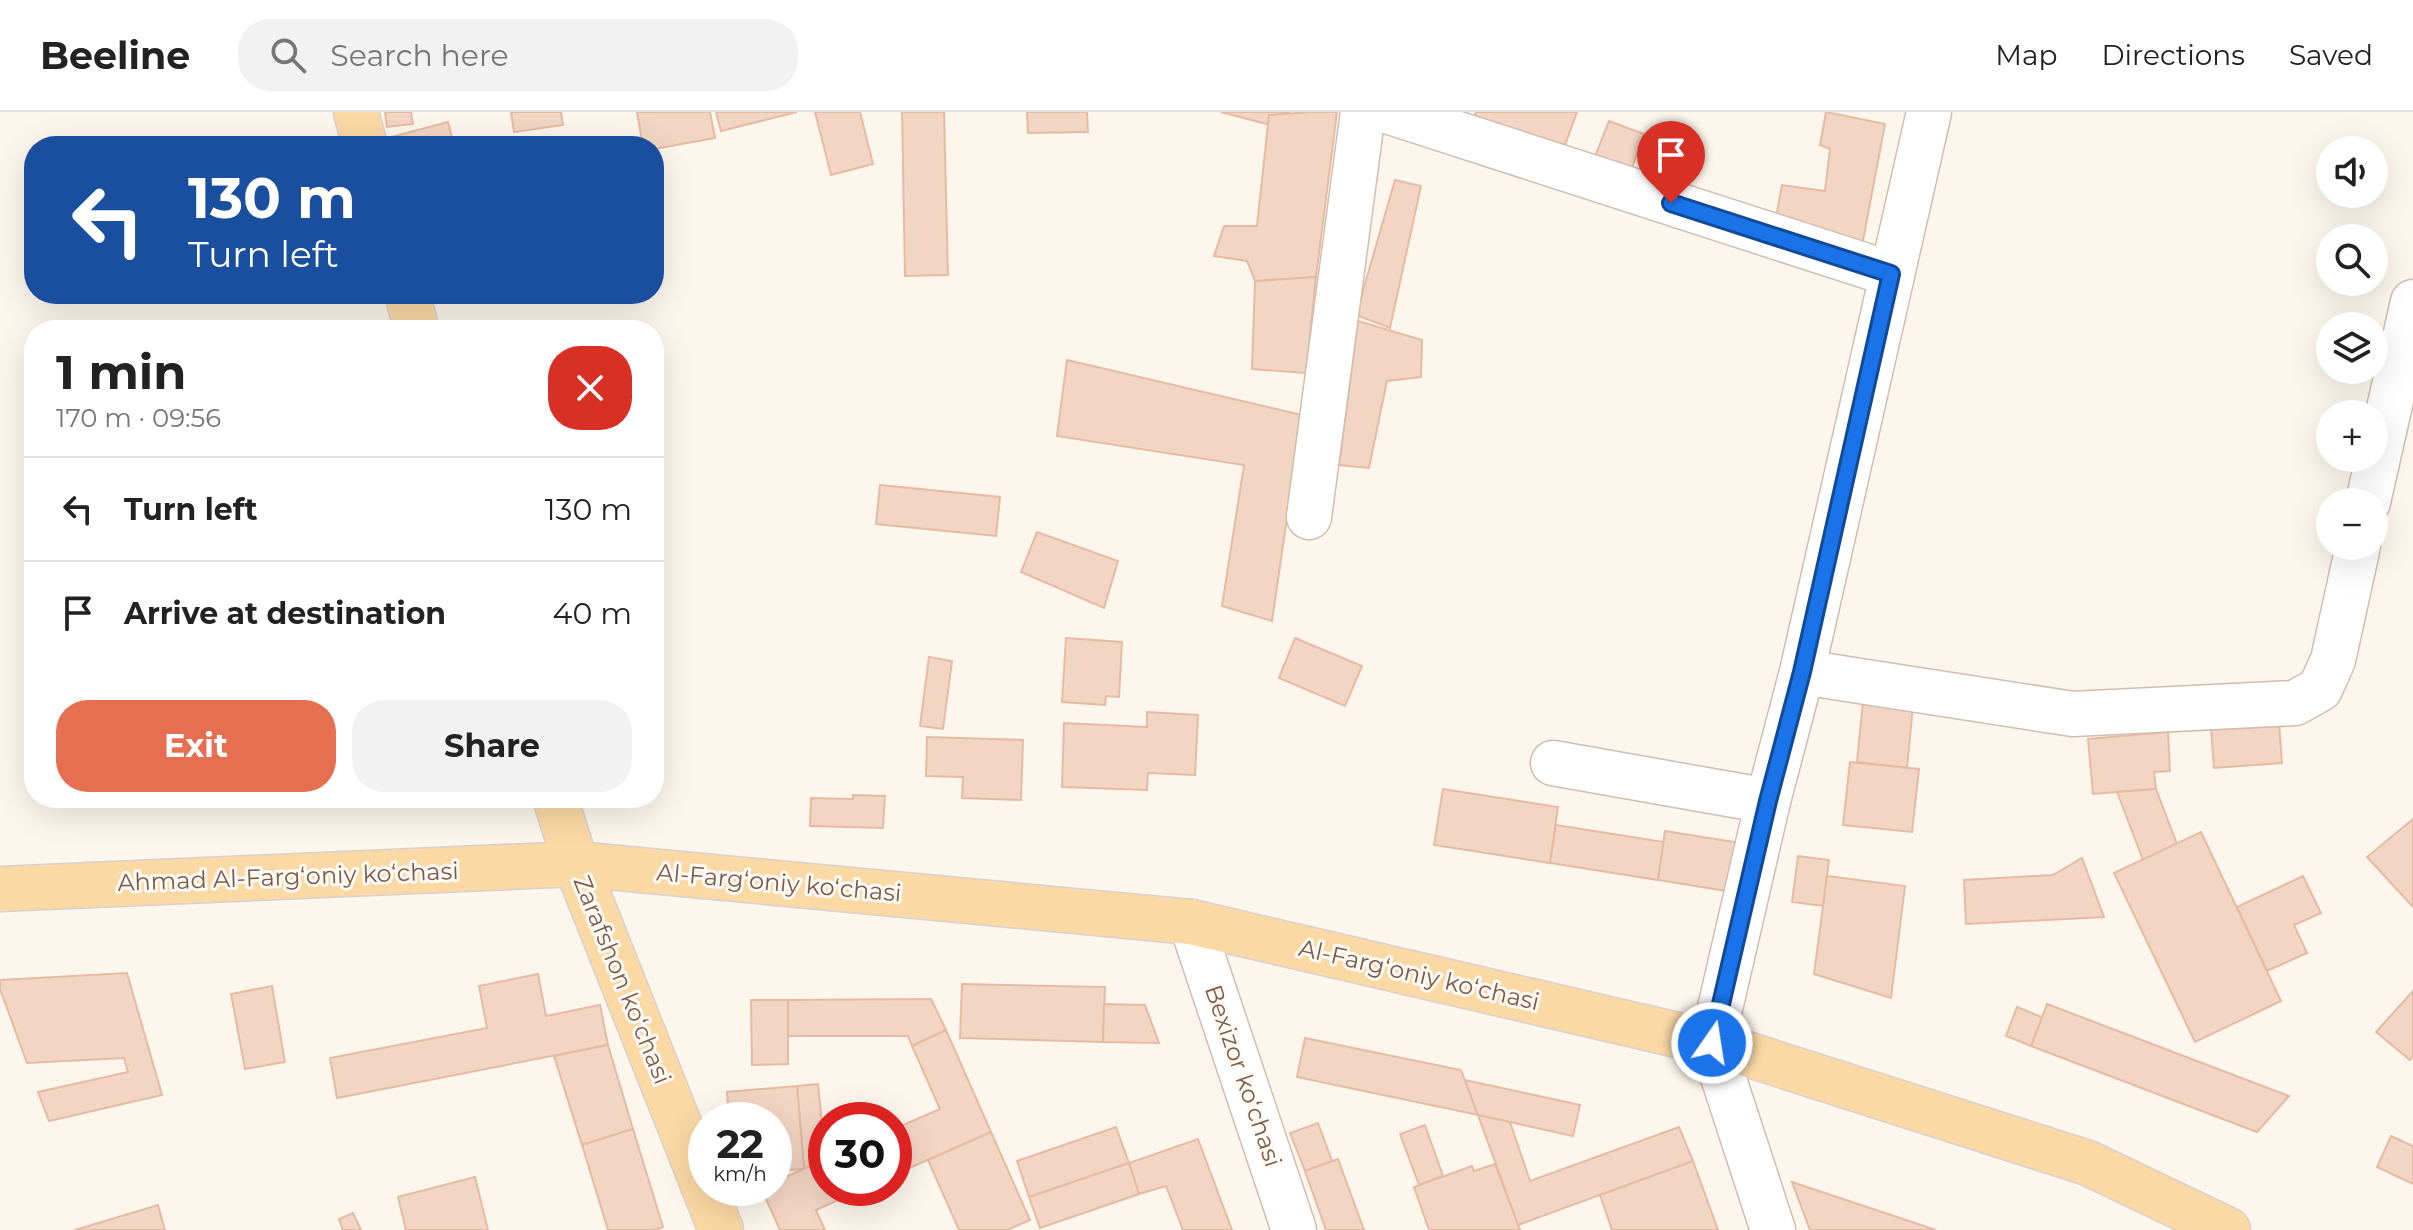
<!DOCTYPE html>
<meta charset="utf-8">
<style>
body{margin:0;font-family:Montserrat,sans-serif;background:#f2f2f2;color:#222;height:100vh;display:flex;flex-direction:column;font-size:30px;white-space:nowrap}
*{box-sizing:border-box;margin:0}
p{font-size:26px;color:#767676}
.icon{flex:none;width:44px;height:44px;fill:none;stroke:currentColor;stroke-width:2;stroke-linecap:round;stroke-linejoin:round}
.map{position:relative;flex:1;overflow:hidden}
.panel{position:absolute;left:24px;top:208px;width:640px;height:488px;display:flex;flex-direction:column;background:#fff;border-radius:32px;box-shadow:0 8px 32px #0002}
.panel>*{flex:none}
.top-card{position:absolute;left:24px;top:24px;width:640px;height:168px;border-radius:32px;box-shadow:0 8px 32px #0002;background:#1a4fa0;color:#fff;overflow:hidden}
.tools{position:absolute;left:2316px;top:24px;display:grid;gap:16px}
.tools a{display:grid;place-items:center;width:72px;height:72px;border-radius:50%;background:#fff;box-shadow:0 8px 32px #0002;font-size:40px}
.speed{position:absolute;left:688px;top:990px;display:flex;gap:16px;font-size:40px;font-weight:700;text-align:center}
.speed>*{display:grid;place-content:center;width:104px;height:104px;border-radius:50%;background:#fff;box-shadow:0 8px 32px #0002;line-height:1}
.speed small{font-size:20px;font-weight:400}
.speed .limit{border:12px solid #d22;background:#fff;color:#111}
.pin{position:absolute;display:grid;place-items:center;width:68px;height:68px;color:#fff;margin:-82px -34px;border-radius:50% 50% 50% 0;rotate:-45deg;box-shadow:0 0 8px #0007}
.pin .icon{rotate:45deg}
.me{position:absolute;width:88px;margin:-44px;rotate:13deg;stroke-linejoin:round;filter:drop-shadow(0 0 6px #0008)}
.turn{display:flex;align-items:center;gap:28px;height:168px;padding:0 32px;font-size:36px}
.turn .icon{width:104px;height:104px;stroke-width:2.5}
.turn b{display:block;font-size:56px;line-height:68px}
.round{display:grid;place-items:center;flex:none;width:84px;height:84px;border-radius:32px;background:#f2f2f2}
.summary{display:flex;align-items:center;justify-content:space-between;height:136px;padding:0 32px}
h1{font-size:48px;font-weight:700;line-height:60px}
.primary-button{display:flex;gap:16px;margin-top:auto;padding:16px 32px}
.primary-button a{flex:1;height:92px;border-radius:32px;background:#e76f51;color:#fff;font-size:32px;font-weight:700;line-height:92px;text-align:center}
.primary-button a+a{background:#f2f2f2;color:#222}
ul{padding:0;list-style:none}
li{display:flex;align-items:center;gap:24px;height:104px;padding:0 32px;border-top:2px solid #e0e0e0}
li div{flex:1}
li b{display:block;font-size:30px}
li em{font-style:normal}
header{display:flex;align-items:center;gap:48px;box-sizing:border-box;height:112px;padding:0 40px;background:#fff;border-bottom:2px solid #e0e0e0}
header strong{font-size:38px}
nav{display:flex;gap:44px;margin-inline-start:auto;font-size:28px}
.search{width:560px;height:72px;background:#f2f2f2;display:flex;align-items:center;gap:20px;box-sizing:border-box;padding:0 28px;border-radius:32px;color:#767676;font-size:30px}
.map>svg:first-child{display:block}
.building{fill:#f3d5c3;stroke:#e6bba3;stroke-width:2}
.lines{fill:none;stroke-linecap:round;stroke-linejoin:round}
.minor-casing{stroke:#d1beb0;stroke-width:47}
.major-casing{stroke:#dad1cd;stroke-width:47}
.minor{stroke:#fff;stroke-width:44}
.major{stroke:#fbd9a5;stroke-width:44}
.route-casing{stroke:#114b97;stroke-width:20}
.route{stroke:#1a73e8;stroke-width:14}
.labels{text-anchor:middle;stroke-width:6;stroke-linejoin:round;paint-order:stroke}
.street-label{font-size:24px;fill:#7a5c4d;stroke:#fffaf3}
</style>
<header>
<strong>Beeline</strong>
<div class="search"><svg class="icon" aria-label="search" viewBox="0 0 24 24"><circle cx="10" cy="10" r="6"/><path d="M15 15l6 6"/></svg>Search here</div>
<nav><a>Map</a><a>Directions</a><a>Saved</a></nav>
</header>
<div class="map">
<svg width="2413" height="1118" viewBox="0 0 2413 1118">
<rect width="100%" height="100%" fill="#fdf6ec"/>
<g class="building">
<polygon points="385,0 411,0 413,12 387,15"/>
<polygon points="511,0 561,0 563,13 514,20"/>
<polygon points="637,0 710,0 715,26 654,37 654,34 643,34"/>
<polygon points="716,0 797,0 721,19"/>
<polygon points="815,0 860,0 873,52 831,63"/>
<polygon points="902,0 944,0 948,163 905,164"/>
<polygon points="1027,0 1087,0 1088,20 1028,21"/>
<polygon points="1221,0 1290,0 1285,17"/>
<polygon points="1310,0 1337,0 1316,165 1255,169 1247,149 1214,144 1224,114 1257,114 1269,3"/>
<polygon points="1476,0 1577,0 1565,33 1471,10"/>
<polygon points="1826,0 1885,12 1862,134 1776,105 1782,73 1825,79 1830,37 1820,33"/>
<polygon points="1609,9 1644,22 1629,64 1594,47"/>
<polygon points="448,10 454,34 386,34 384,27"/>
<polygon points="1395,68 1421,74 1390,216 1356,203"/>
<polygon points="1316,165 1306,261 1252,257 1255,169"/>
<polygon points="1358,209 1422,228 1421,265 1387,269 1369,356 1339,353"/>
<polygon points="1067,248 1302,303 1272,509 1222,494 1244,353 1057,324"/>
<polygon points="880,373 1000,385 996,424 876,412"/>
<polygon points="1037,420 1118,449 1104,496 1021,460"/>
<polygon points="1066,526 1122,530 1119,585 1106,584 1105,593 1062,590"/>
<polygon points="1295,526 1362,554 1345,594 1279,566"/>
<polygon points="929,545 952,549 943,617 920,614"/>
<polygon points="1863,589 1913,594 1907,656 1857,650"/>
<polygon points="1147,600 1198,603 1195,663 1148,661 1147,678 1062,675 1064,611 1147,615"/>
<polygon points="2279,611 2282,651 2214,656 2211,616"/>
<polygon points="2168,620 2170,659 2154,660 2156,677 2093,682 2088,627"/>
<polygon points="927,625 1023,628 1021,688 962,686 963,665 926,664"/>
<polygon points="1850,650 1919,657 1912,720 1843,713"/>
<polygon points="1443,677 1558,695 1550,751 1434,733"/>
<polygon points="2156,677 2177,732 2143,748 2117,680"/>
<polygon points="853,683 885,684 883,716 810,714 811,686 853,687"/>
<polygon points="2413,707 2413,795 2367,745"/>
<polygon points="1556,713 1664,730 1658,768 1550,751"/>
<polygon points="1665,719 1747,732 1739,781 1658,768"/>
<polygon points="2201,720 2281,889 2195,930 2114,761"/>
<polygon points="1798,744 1829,748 1823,794 1792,790"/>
<polygon points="2082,746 2104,805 1966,812 1964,768 2053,763"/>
<polygon points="1827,764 1905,774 1891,886 1814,862"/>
<polygon points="2303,764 2321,801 2294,813 2307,841 2267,859 2237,795"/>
<polygon points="127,861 162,983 49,1009 38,980 128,960 124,946 27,951 0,877 0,868"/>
<polygon points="538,862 546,904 600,893 608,933 337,986 330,946 487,916 479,874"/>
<polygon points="962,872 1105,875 1103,930 960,926"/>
<polygon points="272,874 285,950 245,957 231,882"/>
<polygon points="2413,879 2413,944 2410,948 2376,920"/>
<polygon points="931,887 946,918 912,934 908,924 788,924 788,888"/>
<polygon points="751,888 788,888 788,952 752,953"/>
<polygon points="1104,892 1145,893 1159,931 1103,930"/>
<polygon points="2047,892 2289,984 2257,1020 2031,934"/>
<polygon points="2017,895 2042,905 2031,934 2006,924"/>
<polygon points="946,918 991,1020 894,1063 894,1017 940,997 912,934"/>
<polygon points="1305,926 1461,958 1478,1003 1297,965"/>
<polygon points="608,933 633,1017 582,1033 554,944"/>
<polygon points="1465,968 1580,993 1573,1024 1478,1003"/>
<polygon points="818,972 822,1011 826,1010 826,1047 804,1057 797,974"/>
<polygon points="797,974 804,1057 774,1059 774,1008 729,1008 727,980"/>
<polygon points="866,992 873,1008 829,1008"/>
<polygon points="1478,1003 1510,1010 1530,1069 1679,1015 1693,1049 1518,1113"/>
<polygon points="1318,1011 1332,1049 1305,1059 1290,1021"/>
<polygon points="1425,1013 1443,1064 1419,1073 1400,1022"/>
<polygon points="1116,1015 1129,1051 1029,1085 1017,1049"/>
<polygon points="633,1017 663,1115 654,1118 608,1118 582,1033"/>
<polygon points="991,1020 1030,1108 1007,1118 959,1118 928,1048"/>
<polygon points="2391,1024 2413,1034 2413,1072 2377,1055"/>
<polygon points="1198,1027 1232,1118 1183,1118 1166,1074 1139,1082 1129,1051"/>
<polygon points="826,1047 826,1076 865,1076 816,1098 825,1118 780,1118 761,1076 774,1076 774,1070"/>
<polygon points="1338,1047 1364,1118 1326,1118 1305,1059"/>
<polygon points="1693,1049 1718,1118 1612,1118 1600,1083"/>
<polygon points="1129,1051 1139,1082 1040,1116 1029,1085"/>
<polygon points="1495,1052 1520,1118 1429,1118 1414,1075 1472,1054 1474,1059"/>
<polygon points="475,1065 488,1118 406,1118 398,1085"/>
<polygon points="1792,1070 1936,1118 1810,1118"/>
<polygon points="158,1093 165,1118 75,1118"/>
<polygon points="353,1101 361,1118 343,1118 339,1107"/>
</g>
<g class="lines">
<g class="minor-casing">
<g id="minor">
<polyline points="1390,0 1891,162"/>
<polyline points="2368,390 2413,190"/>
<polyline points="1309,405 1363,0"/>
<polyline points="1802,560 2073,602 2295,591 2320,577 2333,548 2358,434"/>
<polyline points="1553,651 1768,689"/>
<polyline points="1191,810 1294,1118"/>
<polyline points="1773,1118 1712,931 1768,689 1802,560 1929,0"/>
</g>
</g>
<g class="major-casing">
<g id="major">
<polyline points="356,0 365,34"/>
<polyline points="407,182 417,218"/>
<polyline points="555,686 576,752 721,1118"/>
<polyline points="0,777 576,752 1191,810 1712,931 2088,1051 2228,1118"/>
</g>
</g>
<use href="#minor" class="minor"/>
<use href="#major" class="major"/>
</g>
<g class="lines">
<g class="route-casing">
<polyline id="route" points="1671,91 1891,162 1802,560 1768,689 1712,931"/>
</g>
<use href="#route" class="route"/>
</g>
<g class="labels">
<g class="street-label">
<text transform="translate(288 765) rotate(-2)" y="8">Ahmad Al-Fargʻoniy koʻchasi</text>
<text transform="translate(779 771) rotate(5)" y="8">Al-Fargʻoniy koʻchasi</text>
<text transform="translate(1419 863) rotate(13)" y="8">Al-Fargʻoniy koʻchasi</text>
<text transform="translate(622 868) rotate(68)" y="8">Zarafshon koʻchasi</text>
<text transform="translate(1243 964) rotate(71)" y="8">Bexizor koʻchasi</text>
</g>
</g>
</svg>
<div class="tools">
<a><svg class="icon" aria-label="sound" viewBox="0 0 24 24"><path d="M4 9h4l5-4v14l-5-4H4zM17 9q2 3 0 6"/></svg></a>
<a><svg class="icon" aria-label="search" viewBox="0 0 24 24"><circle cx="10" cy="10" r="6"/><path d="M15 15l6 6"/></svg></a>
<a><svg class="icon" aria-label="layers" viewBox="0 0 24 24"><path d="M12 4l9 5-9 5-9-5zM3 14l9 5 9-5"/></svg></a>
<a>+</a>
<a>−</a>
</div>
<div class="speed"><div>22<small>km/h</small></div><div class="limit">30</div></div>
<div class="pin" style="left:1671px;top:91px;background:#d93025"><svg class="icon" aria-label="arrive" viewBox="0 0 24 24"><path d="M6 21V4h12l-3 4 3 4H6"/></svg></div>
<svg class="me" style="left:1712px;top:931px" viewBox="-20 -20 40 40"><circle r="17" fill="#1a73e8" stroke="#fff" stroke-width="3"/><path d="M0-11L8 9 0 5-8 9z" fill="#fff"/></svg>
<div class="top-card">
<div class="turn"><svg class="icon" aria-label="left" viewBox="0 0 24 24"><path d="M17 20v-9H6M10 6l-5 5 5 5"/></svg><div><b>130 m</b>Turn left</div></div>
</div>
<section class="panel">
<div class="summary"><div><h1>1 min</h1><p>170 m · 09:56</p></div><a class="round" style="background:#d93025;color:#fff"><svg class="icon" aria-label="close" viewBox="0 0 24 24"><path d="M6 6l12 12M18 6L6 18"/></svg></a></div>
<ul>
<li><svg class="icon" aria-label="left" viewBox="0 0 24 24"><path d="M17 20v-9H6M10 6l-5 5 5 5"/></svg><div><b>Turn left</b></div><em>130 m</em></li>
<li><svg class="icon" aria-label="arrive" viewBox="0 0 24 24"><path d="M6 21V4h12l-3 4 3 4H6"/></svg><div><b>Arrive at destination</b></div><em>40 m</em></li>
</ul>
<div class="primary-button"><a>Exit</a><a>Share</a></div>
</section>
</div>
